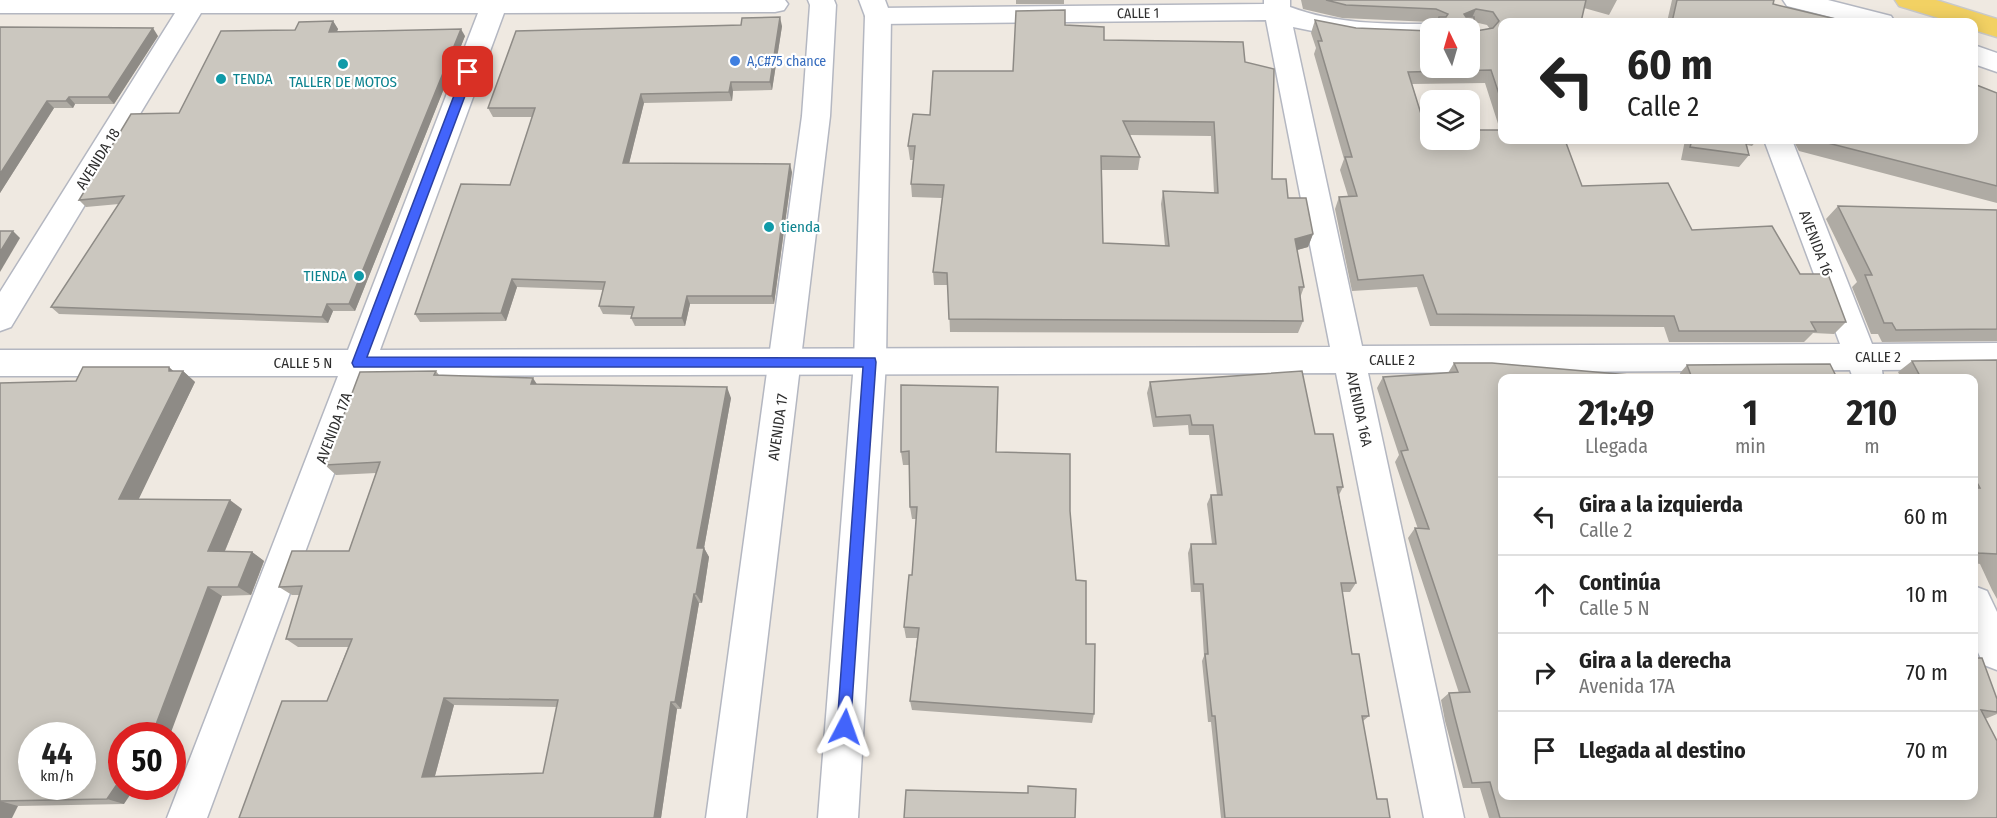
<!DOCTYPE html>
<html lang="es">
<meta charset="utf-8">
<style>
body{margin:0;font-family:"Fira Sans Condensed",sans-serif;background:#f2f2f2;color:#222;height:100vh;display:flex;flex-direction:column;font-size:22px;white-space:nowrap}
*{box-sizing:border-box;margin:0}
p{font-size:20px;color:#767676}
.icon{flex:none;width:33px;height:33px;fill:none;stroke:currentColor;stroke-width:2;stroke-linecap:round;stroke-linejoin:round}
.map{position:relative;flex:1;overflow:hidden}
.drawer{position:absolute;left:1498px;top:374px;width:480px;height:426px;display:flex;flex-direction:column;background:#fff;border-radius:12px;box-shadow:0 3px 15px #0003}
.drawer>*{flex:none}
.hud{position:absolute;left:1498px;top:18px;width:480px;height:126px;border-radius:12px;box-shadow:0 3px 15px #0003;background:#fff;color:#222;overflow:hidden}
.needle{width:39px;rotate:355deg}
.controls{position:absolute;left:1420px;top:18px;display:grid;gap:12px}
.controls a{display:grid;place-items:center;width:60px;height:60px;border-radius:12px;background:#fff;box-shadow:0 3px 15px #0003;font-size:30px}
.speed{position:absolute;left:18px;top:722px;display:flex;gap:12px;font-size:30px;font-weight:700;text-align:center}
.speed>*{display:grid;place-content:center;width:78px;height:78px;border-radius:50%;background:#fff;box-shadow:0 3px 15px #0003;line-height:1}
.speed small{font-size:15px;font-weight:400}
.speed .limit{border:9px solid #d22;background:#fff;color:#111}
.pin{position:absolute;display:grid;place-items:center;width:51px;height:51px;color:#fff;margin:-26px;border-radius:12px;box-shadow:0 3px 9px #0006}
.me{position:absolute;width:66px;margin:-33px;rotate:4deg;stroke-linejoin:round;filter:drop-shadow(0 0 4px #0008)}
.turn{display:flex;align-items:center;gap:21px;height:126px;padding:0 30px;font-size:27px}
.turn .icon{width:78px;height:78px;stroke-width:2.5}
.turn b{display:block;font-size:42px;line-height:51px}
.eta{display:flex;justify-content:space-evenly;align-items:center;height:102px;text-align:center}
.eta b{font-size:36px;font-weight:700;line-height:42px}
ul{padding:0;list-style:none}
li{display:flex;align-items:center;gap:18px;height:78px;padding:0 30px;border-top:2px solid #e0e0e0}
li div{flex:1}
li b{display:block;font-size:22px}
li em{font-style:normal}
.map>svg:first-child{display:block}
.lines{fill:none;stroke-linecap:round;stroke-linejoin:round}
.street-casing{stroke:#b4b7c1;stroke-width:3}
.secondary-casing{stroke:#b4b7c1;stroke-width:3}
.primary-casing{stroke:#c9c9c9;stroke-width:3}
.street{fill:#fff;fill-rule:evenodd}
.secondary{fill:#fff;fill-rule:evenodd}
.primary{fill:#f2d163;fill-rule:evenodd}
.wall{fill:#afaba4;fill-rule:evenodd}
.shaded-wall{fill:#8e8b86}
.building{fill:#cbc7bf;stroke:#8e8b86;stroke-width:1.5;fill-rule:evenodd}
.route{fill:#4264fb;stroke:#2b41a3;stroke-width:1.5}
.shop-dot{fill:#3f7fe0;stroke:#fff;stroke-width:2}
.culture-dot{fill:#0f9aa8;stroke:#fff;stroke-width:2}
.labels{text-anchor:middle;stroke-width:4.5;stroke-linejoin:round;paint-order:stroke}
.far-street-label{font-size:14px;fill:#2e2e2e;stroke:#fff}
.far-shop-label{font-size:14px;fill:#366cbe;stroke:#fff;text-anchor:start}
.culture-label{font-size:15px;fill:#0d838f;stroke:#fff;text-anchor:start}
.street-label{font-size:15px;fill:#2e2e2e;stroke:#fff}
</style>
<div class="map">
<svg width="1997" height="818" viewBox="0 0 1997 818">
<rect width="100%" height="100%" fill="#efe9e1"/>
<g class="lines">
<g class="street-casing">
<g id="street">
<path d="M0 0H785L788 4 784 10 775 12 504 13 380 350 1330 347 1266 20 878 24 869 22 865 16 869 10 878 8 1264 4V0H1290V7C1335 24 1383 24 1431 24L1441 28H1431V42L1352 39 1293 27 1362 346 1840 344 1764 140H1792L1872 344 1997 343V369L1882 370 1883 378H1853L1850 370 1368 373 1464 818H1424L1336 373 370 376 207 818H167L338 376H0V350H348L478 13H201L11 327 0 331V292L175 13H0Z"/>
<polygon points="1783,0 1828,0 1891,16 1895,22 1851,22 1787,6"/>
<polygon points="1974,45 1997,53 1997,72 1974,64"/>
<polygon points="1974,586 1987,591 1997,612 1997,670 1984,665 1974,644"/>
</g>
</g>
<g class="secondary-casing">
<g id="secondary">
<polygon points="808,0 834,0 836,5 830,116 746,818 706,818 802,116 810,5"/>
<polygon points="859,0 885,0 891,16 886,362 858,818 818,818 854,362 865,16"/>
</g>
</g>
<g class="primary-casing">
<polygon id="primary" points="1895,0 1936,0 1997,19 1997,37 1974,30 1974,22 1952,22 1899,6"/>
</g>
<use href="#street" class="street"/>
<use href="#secondary" class="secondary"/>
<use href="#primary" class="primary"/>
</g>
<g class="wall">
<rect x="1016" y="0" width="48" height="4"/>
<path d="M1301 0H1617L1609 15 1584 8 1503 22V140L1582 186 1800 274 1846 322 1834 334 1813 333 1804 342H1669L1664 327 1430 326 1417 287 1352 291 1335 209 1339 197 1348 196 1340 170 1344 159 1314 54 1316 48 1311 33 1315 20 1431 68 1470 28H1434L1436 24 1431 22 1342 18 1303 9ZM1474 22 1487 25 1490 29 1476 31 1474 29ZM1485 83 1500 130H1426L1412 84Z"/>
<polygon points="1672,0 1774,0 1773,4 1848,22 1667,22"/>
<polygon points="333,21 338,29 337,31 465,36 355,311 333,311 328,323 59,314 51,307 119,204 86,207 79,200 179,113 295,30"/>
<polygon points="741,25 782,26 772,90 733,91 732,101 644,103 629,163 792,172 774,304 690,304 685,326 635,326 631,318 632,315 603,314 599,306 603,290 517,287 506,321 420,322 415,314 510,185 532,117 493,117 488,108"/>
<path d="M1065 25 1104 40 1245 62 1272 179 1288 198 1313 234 1308 247 1297 250 1304 287 1300 298 1303 321 1298 333 950 332 948 285H934L933 272 942 198 912 197 911 184 913 160H910L908 146 930 115 1013 71ZM1130 135 1211 136 1214 193 1163 191 1161 204 1165 246 1103 243 1102 170H1138L1140 157Z"/>
<polygon points="0,27 158,36 114,104 75,104 73,108 54,108 0,193"/>
<polygon points="1997,93 1997,203 1799,151 1793,140 1974,140"/>
<polygon points="1685,140 1763,140 1762,141 1757,140 1752,146 1747,145 1749,155 1739,167 1681,160"/>
<polygon points="1838,206 1997,210 1997,341 1882,342 1878,334 1871,334 1852,287 1857,282 1826,219"/>
<polygon points="1997,360 1997,599 1992,590 1980,564 1974,563 1974,378 1901,378 1898,372 1912,361"/>
<polygon points="1454,363 1503,378 1503,795 1974,795 1974,658 1997,699 1997,714 1985,719 1997,818 1489,818 1480,788 1463,788 1445,721 1441,700 1449,693 1459,693 1408,538 1415,528 1418,529 1395,462 1399,455 1377,388 1383,377 1448,373"/>
<polygon points="1687,365 1837,378 1681,378 1680,373"/>
<polygon points="183,371 195,382 138,499 242,509 225,551 252,552 264,561 251,595 222,596 122,735 124,804 18,806 0,818 0,383 76,381"/>
<path d="M436 371 439 375 537 384 731 398 704 548 709 557 702 603H699L681 709H677L661 818H239L327 701 348 647H298L286 639 300 595H292L279 587 349 551 376 473 336 475 325 465ZM454 705 557 707 543 773 435 776Z"/>
<polygon points="1150,382 1315,434 1343,487 1339,495 1356,583 1350,592 1342,592 1352,654 1369,716 1363,721 1377,799 1390,818 1221,818 1211,722 1208,722 1202,661 1204,656 1200,592 1191,592 1188,553 1191,544 1212,544 1207,504 1211,495 1217,495 1209,435 1189,435 1188,425 1153,427 1147,393"/>
<polygon points="998,401 996,452 1070,511 1076,580 1086,644 1094,714 1092,723 912,710 910,701 917,638 906,638 904,627 912,575 916,519 912,519 910,507 909,465 903,465 901,452"/>
</g>
<g class="shaded-wall">
<polygon points="1476,9 1470,22 1458,27 1464,14"/>
<polygon points="780,17 782,26 772,90 770,82"/>
<polygon points="333,21 338,29 334,39 329,32"/>
<polygon points="153,28 158,36 114,104 108,97"/>
<polygon points="461,29 465,36 355,311 349,304"/>
<polygon points="731,82 733,91 732,101 729,92"/>
<polygon points="641,94 644,103 627,172 623,163"/>
<polygon points="69,97 75,104 73,108 66,101"/>
<polygon points="47,101 54,108 0,193 0,174"/>
<polygon points="790,164 792,172 774,304 772,296"/>
<polygon points="13,231 20,238 0,272 0,252"/>
<polygon points="1313,234 1308,247 1290,252 1295,239"/>
<polygon points="512,279 517,287 506,321 501,313"/>
<polygon points="687,296 690,304 685,326 682,318"/>
<polygon points="327,304 333,311 328,323 322,317"/>
<polygon points="169,367 180,377 183,371 195,382 134,509 119,499 169,371"/>
<polygon points="533,378 540,389 531,384"/>
<polygon points="727,387 731,398 704,548 709,557 702,603 696,594 697,548"/>
<polygon points="230,500 242,509 221,560 208,551"/>
<polygon points="252,552 264,561 251,595 238,587"/>
<polygon points="208,587 222,596 170,735 152,735"/>
<polygon points="694,594 699,603 681,709 675,702"/>
<polygon points="444,698 454,705 433,783 422,777"/>
<polygon points="671,702 677,709 661,818 654,818"/>
<polygon points="122,777 122,786 136,786 124,804 107,799"/>
<polygon points="0,801 18,806 12,818 0,818"/>
</g>
<g class="building">
<path d="M1326 0H1586L1581 22H1503V106L1491 70 1408 72 1426 130H1431V140H1470V130H1503V140H1565L1582 186 1668 183 1692 230 1772 226 1800 274H1828L1846 322H1811L1816 331H1679L1674 316 1437 314 1423 275 1358 280 1339 197 1357 196 1345 157H1352L1318 41H1322L1315 20 1356 28 1431 31V68H1470V28H1437L1439 17H1446L1448 14 1436 9 1346 5ZM1476 9 1493 12 1499 21 1493 28 1476 31 1474 29V17H1466L1464 14Z"/>
<polygon points="1677,0 1774,0 1773,4 1848,22 1672,22"/>
<path d="M1065 10V25L1104 27V40L1243 42 1245 62 1274 69 1272 179H1286L1288 198H1306L1313 234 1295 239 1304 287H1299L1303 321 949 319 947 273 933 272 944 185 911 184 915 146H908L913 114 930 115 933 71H1013L1016 11ZM1123 121 1214 122 1218 193 1163 191 1169 246 1103 243 1101 156 1140 157Z"/>
<polygon points="780,17 770,82 731,82 729,92 641,94 623,163 790,164 772,296 687,296 682,318 631,318 634,307 599,306 605,282 512,279 501,313 415,314 461,184 510,185 535,108 488,108 516,31 741,25 742,18"/>
<polygon points="333,21 329,32 461,29 349,304 327,304 322,317 51,307 124,196 79,200 131,114 179,113 221,31 295,30 299,22"/>
<polygon points="0,27 153,28 108,97 69,97 66,101 47,101 0,174"/>
<polygon points="1974,84 1997,93 1997,186 1816,140 1974,140"/>
<polygon points="1692,140 1745,140 1749,155 1690,147"/>
<polygon points="1838,206 1997,210 1997,329 1896,330 1892,323 1884,323 1865,275 1872,275"/>
<polygon points="0,231 13,231 0,252"/>
<polygon points="1997,360 1997,554 1978,553 1974,545 1974,488 1980,488 1974,477 1974,378 1921,378 1912,361"/>
<polygon points="1454,363 1492,363 1652,377 1652,378 1503,378 1503,795 1974,795 1974,658 1982,658 1997,699 1997,712 1981,710 1997,741 1997,818 1500,818 1490,782 1472,783 1454,714 1449,693 1470,692 1415,528 1429,529 1401,451 1408,450 1383,377 1458,372"/>
<polygon points="1830,364 1837,378 1692,378 1687,365"/>
<path d="M83 367H169V371H183L119 499 230 500 208 551 252 552 238 587H208L152 735H122V777L107 799 0 801V383L76 381ZM32 735H82V786H32Z"/>
<path d="M436 371 434 375 533 378 531 384 727 387 697 548H704L696 594H694L675 702H671L654 818H239L282 701H327L352 639H286L302 586 279 587 292 551H349L380 462 325 465 360 372ZM444 698 558 700 543 773 422 777Z"/>
<polygon points="1302,371 1315,434 1333,434 1343,487 1337,487 1356,583 1341,583 1352,654 1359,654 1369,716 1362,716 1377,799 1387,799 1390,818 1225,818 1215,716 1212,716 1205,654 1208,654 1203,584 1194,584 1191,544 1216,544 1211,495 1222,495 1213,425 1192,425 1190,415 1156,417 1150,382"/>
<polygon points="901,385 998,387 996,452 1070,454 1070,511 1076,580 1086,581 1086,644 1095,644 1094,714 910,701 919,628 904,627 909,575 912,575 917,507 910,507 909,451 901,452"/>
<polygon points="1028,786 1076,789 1075,818 904,818 906,790 1028,793"/>
</g>
<polygon class="route" points="468,68 474,72 367,357 875,358 876,362 850,732 845,735 839,732 837,727 863,367 354,367 352,363 463,72"/>
<circle class="shop-dot" cx="735" cy="61" r="6"/>
<g class="culture-dot">
<circle cx="343" cy="64" r="6"/>
<circle cx="221" cy="79" r="6"/>
<circle cx="769" cy="227" r="6"/>
<circle cx="359" cy="276" r="6"/>
</g>
<g class="labels">
<g class="far-street-label">
<text transform="translate(1138 13) rotate(-1)" y="5">CALLE 1</text>
</g>
<g class="far-shop-label">
<text x="747" y="66">A,C#75 chance</text>
</g>
<g class="culture-label">
<text x="233" y="84">TENDA</text>
<text x="343" y="87" text-anchor="middle">TALLER DE MOTOS</text>
<text x="781" y="232">tienda</text>
<text x="347" y="281" text-anchor="end">TIENDA</text>
</g>
<g class="street-label">
<text transform="translate(98 159) rotate(-58)" y="5">AVENIDA 18</text>
<text transform="translate(1816 243) rotate(69)" y="5">AVENIDA 16</text>
<text x="1878" y="362">CALLE 2</text>
<text x="1392" y="365">CALLE 2</text>
<text x="303" y="368">CALLE 5 N</text>
<text transform="translate(1359 409) rotate(78)" y="5">AVENIDA 16A</text>
<text transform="translate(778 427) rotate(-82)" y="5">AVENIDA 17</text>
<text transform="translate(334 428) rotate(-69)" y="5">AVENIDA 17A</text>
</g>
</g>
</svg>
<div class="controls">
<a><svg class="needle" viewBox="-14 -14 28 28"><path d="M0-13l5 13h-10z" fill="#e53935"/><path d="M0 13l5-13h-10z" fill="#767676"/></svg></a>
<a><svg class="icon" aria-label="layers" viewBox="0 0 24 24"><path d="M12 4l9 5-9 5-9-5zM3 14l9 5 9-5"/></svg></a>
</div>
<div class="speed"><div>44<small>km/h</small></div><div class="limit">50</div></div>
<div class="pin" style="left:468px;top:72px;background:#d93025"><svg class="icon" aria-label="arrive" viewBox="0 0 24 24"><path d="M6 21V4h12l-3 4 3 4H6"/></svg></div>
<svg class="me" style="left:845px;top:727px" viewBox="-20 -20 40 40"><path d="M0-17L14 15 0 8-14 15z" fill="#4264fb" stroke="#fff" stroke-width="4"/></svg>
<div class="hud">
<div class="turn"><svg class="icon" aria-label="left" viewBox="0 0 24 24"><path d="M17 20v-9H6M10 6l-5 5 5 5"/></svg><div><b>60 m</b>Calle 2</div></div>
</div>
<section class="drawer">
<div class="eta">
<div><b>21:49</b><p>Llegada</p></div>
<div><b>1</b><p>min</p></div>
<div><b>210</b><p>m</p></div>
</div>
<ul>
<li><svg class="icon" aria-label="left" viewBox="0 0 24 24"><path d="M17 20v-9H6M10 6l-5 5 5 5"/></svg><div><b>Gira a la izquierda</b><p>Calle 2</p></div><em>60 m</em></li>
<li><svg class="icon" aria-label="ahead" viewBox="0 0 24 24"><path d="M12 20V5M6 11l6-6 6 6"/></svg><div><b>Continúa</b><p>Calle 5 N</p></div><em>10 m</em></li>
<li><svg class="icon" aria-label="right" viewBox="0 0 24 24"><path d="M7 20v-9h11M14 6l5 5-5 5"/></svg><div><b>Gira a la derecha</b><p>Avenida 17A</p></div><em>70 m</em></li>
<li><svg class="icon" aria-label="arrive" viewBox="0 0 24 24"><path d="M6 21V4h12l-3 4 3 4H6"/></svg><div><b>Llegada al destino</b></div><em>70 m</em></li>
</ul>
</section>
</div>
